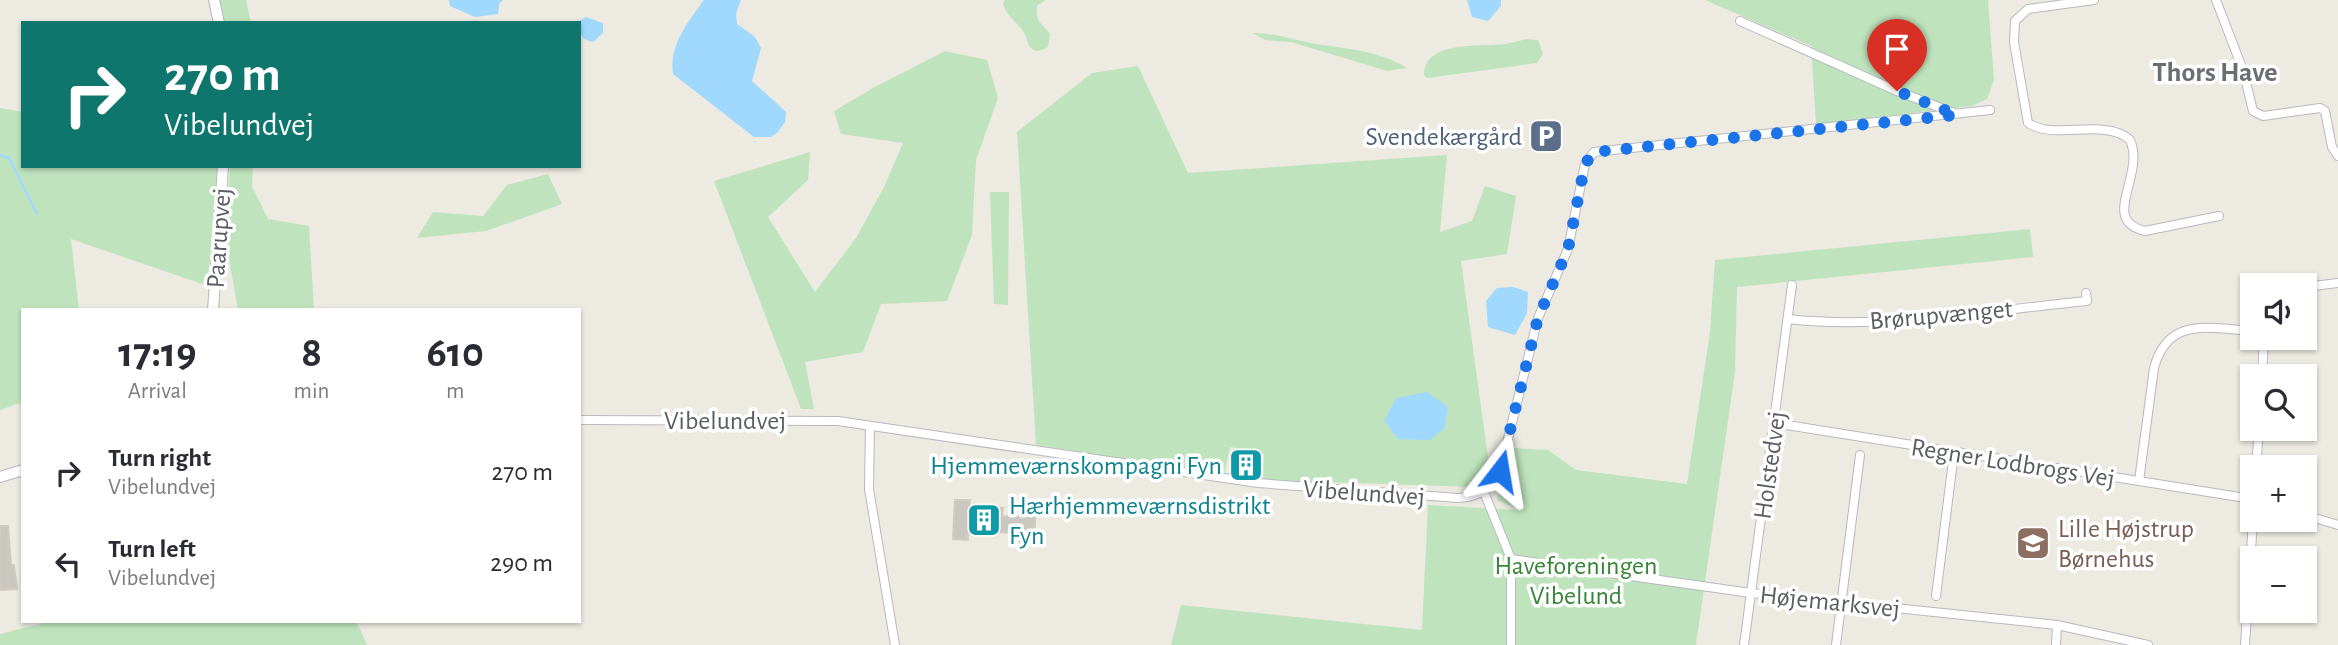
<!DOCTYPE html>
<meta charset="utf-8">
<style>
body{margin:0;font-family:"Alegreya Sans",sans-serif;background:#f2f2f3;color:#2b2b33;height:100vh;display:flex;flex-direction:column;font-size:26px;white-space:nowrap}
*{box-sizing:border-box;margin:0}
p{font-size:23px;color:#7c7c81}
.icon{flex:none;width:38px;height:38px;fill:none;stroke:currentColor;stroke-width:2;stroke-linecap:round;stroke-linejoin:round}
.map{position:relative;flex:1;overflow:hidden}
.side{position:absolute;left:21px;top:308px;width:560px;height:315px;display:flex;flex-direction:column;background:#fff;border-radius:0px;box-shadow:0 2px 5px #0004}
.side>*{flex:none}
.banner{position:absolute;left:21px;top:21px;width:560px;height:147px;border-radius:0px;box-shadow:0 2px 5px #0004;background:#0f766e;color:#fff;overflow:hidden}
.fabs{position:absolute;left:2240px;top:273px;display:grid;gap:14px}
.fabs a{display:grid;place-items:center;width:77px;height:77px;border-radius:0px;background:#fff;box-shadow:0 2px 5px #0004;font-size:35px}
.pin{position:absolute;display:grid;place-items:center;width:60px;height:60px;color:#fff;margin:-72px -30px;border-radius:50% 50% 50% 0;rotate:-45deg;box-shadow:0 0 7px #0007}
.pin .icon{rotate:45deg}
.me{position:absolute;width:77px;margin:-38px;rotate:14deg;stroke-linejoin:round;filter:drop-shadow(0 0 5px #0008)}
.turn{display:flex;align-items:center;gap:24px;height:147px;padding:0 28px;font-size:32px}
.turn .icon{width:91px;height:91px;stroke-width:2.5}
.turn b{display:block;font-size:49px;line-height:60px}
.eta{display:flex;justify-content:space-evenly;align-items:center;height:119px;text-align:center}
.eta b{font-size:42px;font-weight:600;line-height:49px}
ul{padding:0;list-style:none}
li{display:flex;align-items:center;gap:21px;height:91px;padding:0 28px}
li div{flex:1}
li b{display:block;font-size:26px}
li em{font-style:normal}
.map>svg:first-child{display:block}
.green{fill:#bfe4bd}
.water{fill:#a0d8fe}
.lines{fill:none;stroke-linecap:round;stroke-linejoin:round}
.stream{stroke:#a0d8fe;stroke-width:2.5}
.building{fill:#cac6c0;stroke:#d1cbc0;stroke-width:2}
.street-casing{stroke:#b7b9be;stroke-width:10}
.secondary-casing{stroke:#b5b8be;stroke-width:12}
.street{stroke:#fff;stroke-width:8}
.secondary{stroke:#fff;stroke-width:10}
.route{stroke:#1a73e8;stroke-width:12;stroke-dasharray:0 21.6}
.labels{text-anchor:middle;stroke-width:7;stroke-linejoin:round;paint-order:stroke}
.service-label{font-size:26px;fill:#4e5e75;stroke:#fff;text-anchor:end}
.street-label{font-size:26px;fill:#5a5e62;stroke:#fff}
.culture-label{font-size:26px;fill:#0d838f;stroke:#fff;text-anchor:end}
.education-label{font-size:26px;fill:#785e54;stroke:#fff;text-anchor:start}
.park-label{font-size:26px;fill:#368437;stroke:#fff}
.neighbourhood-label{font-size:28px;font-weight:bold;fill:#6b6f74;stroke:#fff}
</style>
<div class="map">
<svg width="2338" height="645" viewBox="0 0 2338 645">
<rect width="100%" height="100%" fill="#eceae1"/>
<g class="green">
<polygon points="219,0 246,0 251,23 223,23"/>
<path d="M1005 0H1045L1037 6C1036 25 1041 21 1050 34L1048 47C1042 50 1037 53 1032 49 1026 44 1028 38 1024 33 1016 20 1009 20 1003 4Z"/>
<polygon points="1705,0 1988,0 1994,80 1987,99 1972,106 1816,124 1811,46"/>
<path d="M1253 33C1277 33 1299 42 1323 45 1351 49 1382 52 1407 68L1387 71 1291 42 1265 40Z"/>
<path d="M1526 39 1538 40 1543 54 1537 63 1427 78 1424 75C1424 43 1473 46 1493 45 1504 45 1515 42 1526 39Z"/>
<polygon points="945,51 987,60 998,98 976,160 972,235 947,301 881,304 863,352 805,362 814,409 801,409 714,181 810,152 808,180 768,217 815,292 856,238 884,187 903,143 841,134 834,111 873,88"/>
<polygon points="1138,66 1188,173 1447,155 1440,232 1472,221 1485,186 1516,196 1507,254 1461,261 1489,465 1474,487 1263,480 1264,454 1230,447 1224,475 1036,445 1017,132 1092,73"/>
<polygon points="0,108 23,112 23,166 217,166 208,286 71,239 79,310 23,310 23,402 0,410"/>
<polygon points="230,166 253,166 252,186 268,219 309,226 314,310 238,310 226,241"/>
<polygon points="548,174 562,204 486,231 417,238 433,212 483,216 507,185"/>
<polygon points="990,192 1009,192 1008,305 994,304"/>
<polygon points="2030,229 2033,257 1737,287 1735,372 1696,645 1171,645 1181,605 1422,630 1428,505 1521,510 1497,500 1511,448 1548,450 1576,470 1687,484 1710,332 1715,260"/>
<polygon points="52,621 356,621 367,645 0,645 0,634"/>
</g>
<g class="water">
<polygon points="449,0 503,0 499,4 498,14 475,17 450,6"/>
<path d="M704 0H741L736 13 737 24 755 37 761 48 752 81 786 112 785 122 778 132 771 137H754L673 74C669 45 688 22 704 0Z"/>
<polygon points="1467,0 1501,0 1501,6 1488,21 1472,17"/>
<path d="M586 17 603 23V33L593 42C581 40 579 33 579 23H575Z"/>
<polygon points="1513,287 1528,292 1527,313 1515,335 1488,327 1486,301 1497,288"/>
<polygon points="1427,392 1448,407 1445,428 1430,440 1398,439 1384,421 1396,398"/>
</g>
<g class="lines">
<polyline class="stream" points="0,155 9,158 37,214"/>
</g>
<g class="building">
<polygon points="1247,455 1257,457 1256,464 1251,466 1250,475 1238,473 1241,456"/>
<polygon points="955,500 970,500 969,515 988,515 988,507 1003,508 1002,516 1021,517 1022,502 1036,503 1034,543 1020,542 1020,533 968,531 968,540 953,539"/>
<polygon points="0,526 8,526 11,565 14,565 17,589 0,590"/>
</g>
<g class="lines">
<g class="street-casing">
<g id="street">
<path d="M2094 0 2028 9 2015 21 2014 42 2028 123C2054 141 2105 117 2130 140 2146 175 2099 220 2145 231L2219 216"/>
<polyline points="2216,0 2243,70 2253,111 2263,116 2320,108 2325,111 2332,147 2338,156"/>
<polyline points="1740,21 1897,91 1954,113"/>
<polyline points="2305,287 2338,283"/>
<path d="M1788 319C1883 330 1991 310 2087 301L2086 293"/>
<polyline points="2262,376 2264,338"/>
<path d="M579 420 838 421 1258 483 1458 498C1479 497 1489 489 1500 471L1538 318 1568 249 1585 164 1594 152 1990 110"/>
<polyline points="1774,423 2252,499"/>
<polyline points="870,426 869,489 895,645"/>
<polyline points="2256,467 2259,429"/>
<path d="M2139 481 2154 368C2168 316 2209 328 2252 331"/>
<polyline points="1484,492 1511,559 1511,645"/>
<polyline points="2305,515 2338,525"/>
<polyline points="1511,559 1751,593 2057,625 2148,645"/>
<polyline points="1936,596 1954,453"/>
<polyline points="1744,645 1792,285"/>
<polyline points="1836,645 1860,455"/>
<polyline points="2056,645 2057,625"/>
<polyline points="2245,645 2253,520"/>
</g>
</g>
<g class="secondary-casing">
<g id="secondary">
<polyline points="214,0 219,23"/>
<polyline points="213,310 223,166"/>
<polyline points="0,477 23,470"/>
</g>
</g>
<use href="#street" class="street"/>
<use href="#secondary" class="secondary"/>
</g>
<g class="lines">
<polyline class="route" points="1500,471 1538,318 1568,249 1585,164 1594,152 1957,115 1897,91"/>
</g>
<defs>
<g id="parking-square" transform="scale(1.75)"><rect x="-9" y="-9" width="18" height="18" rx="4" fill="#5c6f8a" stroke="#fff"/><path d="M-3.5-5.5H1a3.5 3.5 0 0 1 0 7H-1V5.5H-3.5ZM-1-3.4V-.6H.8a1.4 1.4 0 0 0 0-2.8Z" fill="#fff"/></g>
<g id="building-square" transform="scale(1.75)"><rect x="-9" y="-9" width="18" height="18" rx="4" fill="#0f9aa8" stroke="#fff"/><path d="M-4-6H4V6H1V3H-1V6H-4ZM-2.5-4.3h1.7v1.8h-1.7ZM.8-4.3h1.7v1.8H.8ZM-2.5-1h1.7V.8h-1.7ZM.8-1h1.7V.8H.8Z" fill="#fff"/></g>
<g id="school-square" transform="scale(1.75)"><rect x="-9" y="-9" width="18" height="18" rx="4" fill="#8d6e63" stroke="#fff"/><path d="M0-5L7-2L0 1L-7-2ZM-4 1L0 2.5L4 1V4Q0 6-4 4Z" fill="#fff"/></g>
</defs>
<g fill-rule="evenodd">
<use href="#parking-square" x="1546" y="136"/>
<use href="#building-square" x="1246" y="465"/>
<use href="#building-square" x="984" y="520"/>
<use href="#school-square" x="2033" y="543"/>
</g>
<g class="labels">
<g class="service-label">
<text x="1522" y="145">Svendekærgård</text>
</g>
<g class="street-label">
<text transform="translate(218 238) rotate(-86)" y="9">Paarupvej</text>
<text transform="translate(1941 314) rotate(-5)" y="9">Brørupvænget</text>
<text x="725" y="429">Vibelundvej</text>
<text transform="translate(2013 462) rotate(9)" y="9">Regner Lodbrogs Vej</text>
<text transform="translate(1769 465) rotate(-82)" y="9">Holstedvej</text>
<text transform="translate(1364 492) rotate(4)" y="9">Vibelundvej</text>
<text transform="translate(1830 601) rotate(6)" y="9">Højemarksvej</text>
</g>
<g class="culture-label">
<text x="1222" y="474">Hjemmeværnskompagni Fyn</text>
<text x="1009" y="514" text-anchor="start">Hærhjemmeværnsdistrikt<tspan x="1009" dy="30">Fyn</tspan></text>
</g>
<g class="education-label">
<text x="2058" y="537">Lille Højstrup<tspan x="2058" dy="30">Børnehus</tspan></text>
</g>
<g class="park-label">
<text x="1576" y="574">Haveforeningen<tspan x="1576" dy="30">Vibelund</tspan></text>
</g>
<g class="neighbourhood-label">
<text x="2215" y="81">Thors Have</text>
</g>
</g>
</svg>
<div class="fabs">
<a><svg class="icon" aria-label="sound" viewBox="0 0 24 24"><path d="M4 9h4l5-4v14l-5-4H4zM17 9q2 3 0 6"/></svg></a>
<a><svg class="icon" aria-label="search" viewBox="0 0 24 24"><circle cx="10" cy="10" r="6"/><path d="M15 15l6 6"/></svg></a>
<a>+</a>
<a>−</a>
</div>
<div class="pin" style="left:1897px;top:91px;background:#d93025"><svg class="icon" aria-label="arrive" viewBox="0 0 24 24"><path d="M6 21V4h12l-3 4 3 4H6"/></svg></div>
<svg class="me" style="left:1500px;top:471px" viewBox="-20 -20 40 40"><path d="M0-17L14 15 0 8-14 15z" fill="#1a73e8" stroke="#fff" stroke-width="4"/></svg>
<div class="banner">
<div class="turn"><svg class="icon" aria-label="right" viewBox="0 0 24 24"><path d="M7 20v-9h11M14 6l5 5-5 5"/></svg><div><b>270 m</b>Vibelundvej</div></div>
</div>
<section class="side">
<div class="eta">
<div><b>17:19</b><p>Arrival</p></div>
<div><b>8</b><p>min</p></div>
<div><b>610</b><p>m</p></div>
</div>
<ul>
<li><svg class="icon" aria-label="right" viewBox="0 0 24 24"><path d="M7 20v-9h11M14 6l5 5-5 5"/></svg><div><b>Turn right</b><p>Vibelundvej</p></div><em>270 m</em></li>
<li><svg class="icon" aria-label="left" viewBox="0 0 24 24"><path d="M17 20v-9H6M10 6l-5 5 5 5"/></svg><div><b>Turn left</b><p>Vibelundvej</p></div><em>290 m</em></li>
</ul>
</section>
</div>
